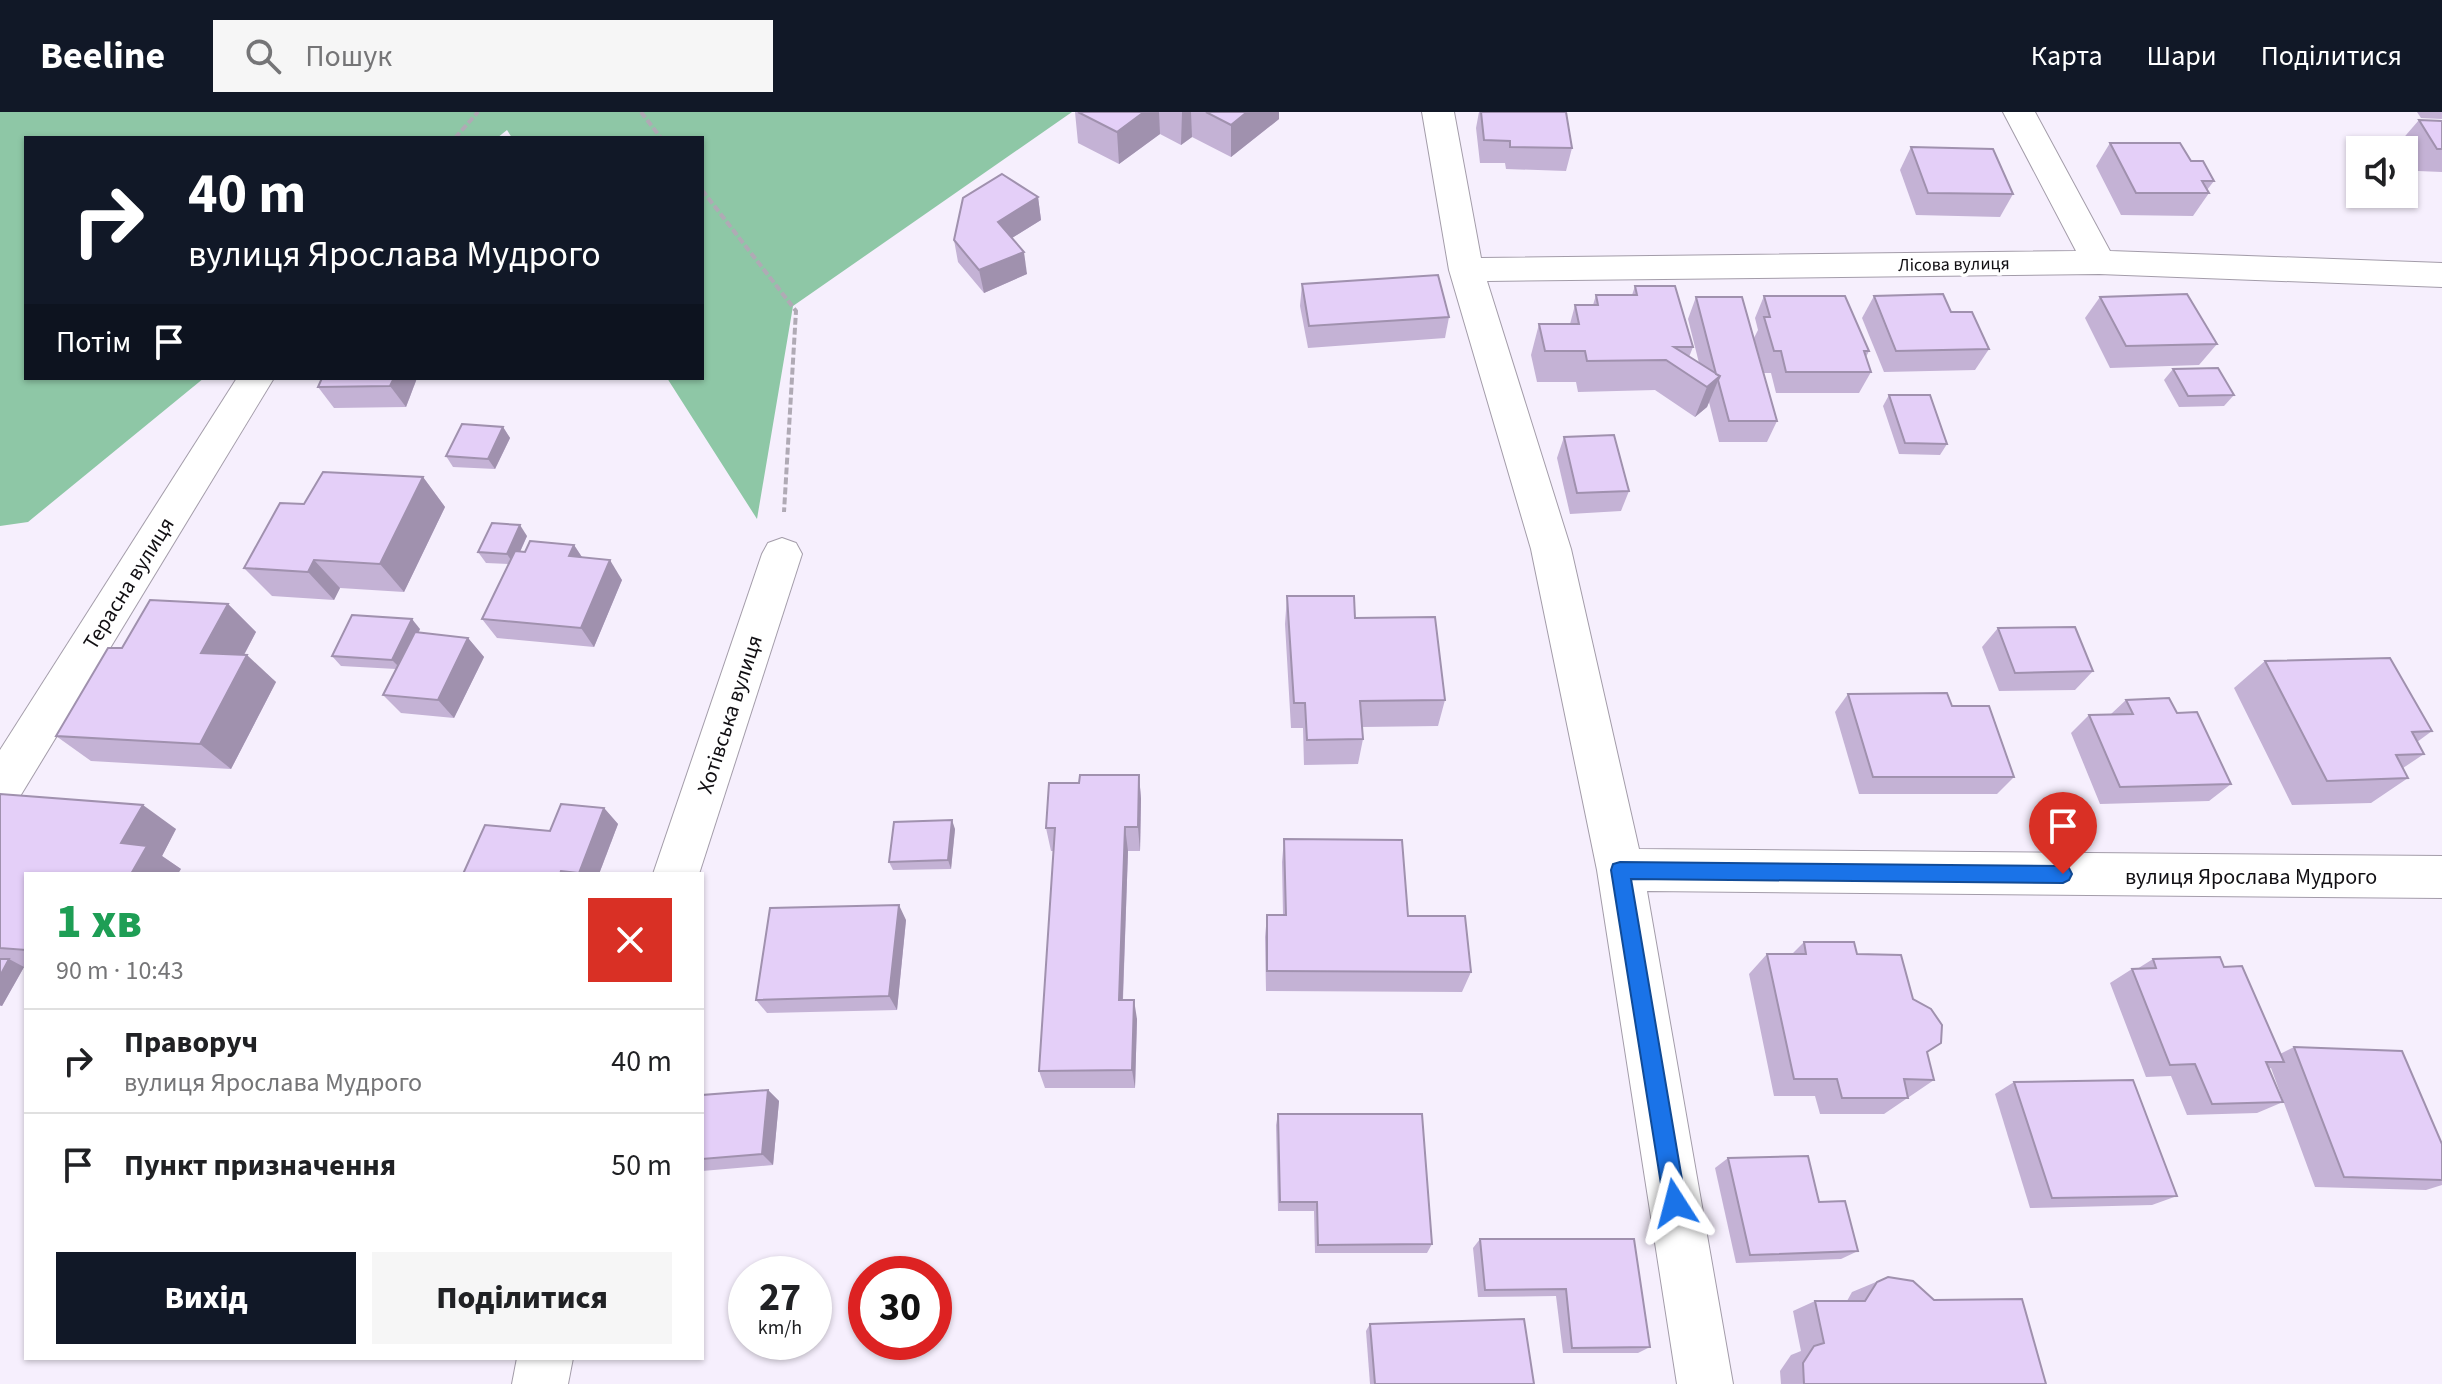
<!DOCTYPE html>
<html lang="uk">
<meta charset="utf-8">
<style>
body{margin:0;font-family:"Source Sans 3",sans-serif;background:#f6f6f6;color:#202124;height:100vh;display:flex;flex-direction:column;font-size:30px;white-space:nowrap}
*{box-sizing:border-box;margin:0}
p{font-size:26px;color:#757577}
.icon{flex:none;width:44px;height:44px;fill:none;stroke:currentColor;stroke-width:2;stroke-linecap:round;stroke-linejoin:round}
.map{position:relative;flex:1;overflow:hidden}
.sheet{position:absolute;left:24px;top:760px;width:680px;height:488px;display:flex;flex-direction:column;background:#fff;border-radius:0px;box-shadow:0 2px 6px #0004}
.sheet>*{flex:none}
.top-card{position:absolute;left:24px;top:24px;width:680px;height:244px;border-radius:0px;box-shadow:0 2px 6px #0004;background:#111827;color:#fff;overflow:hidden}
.fabs{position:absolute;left:2346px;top:24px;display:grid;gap:16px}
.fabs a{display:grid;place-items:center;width:72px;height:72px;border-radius:0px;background:#fff;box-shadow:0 2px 6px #0004;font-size:40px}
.speed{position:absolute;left:728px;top:1144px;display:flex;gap:16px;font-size:40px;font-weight:700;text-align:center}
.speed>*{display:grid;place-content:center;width:104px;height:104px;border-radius:50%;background:#fff;box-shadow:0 2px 6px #0004;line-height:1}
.speed small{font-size:20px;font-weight:400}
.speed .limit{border:12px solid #d22;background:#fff;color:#111}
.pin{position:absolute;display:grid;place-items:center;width:68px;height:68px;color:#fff;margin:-82px -34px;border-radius:50% 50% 50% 0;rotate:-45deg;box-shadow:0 0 8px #0007}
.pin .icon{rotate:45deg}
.me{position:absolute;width:88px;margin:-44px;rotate:351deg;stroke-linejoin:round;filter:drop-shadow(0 0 6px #0008)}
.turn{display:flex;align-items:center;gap:28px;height:168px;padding:0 32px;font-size:36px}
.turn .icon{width:104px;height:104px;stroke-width:2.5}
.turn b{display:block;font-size:56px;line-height:68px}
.then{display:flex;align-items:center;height:76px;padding:0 32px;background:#0003;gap:16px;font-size:30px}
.round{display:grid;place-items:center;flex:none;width:84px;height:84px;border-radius:0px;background:#f6f6f6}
.overview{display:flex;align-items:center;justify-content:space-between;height:136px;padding:0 32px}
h1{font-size:48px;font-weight:800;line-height:60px;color:#1e9e55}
.cta{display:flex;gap:16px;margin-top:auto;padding:16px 32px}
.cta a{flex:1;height:92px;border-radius:0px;background:#111827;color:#fff;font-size:32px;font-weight:800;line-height:92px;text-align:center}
.cta a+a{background:#f6f6f6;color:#202124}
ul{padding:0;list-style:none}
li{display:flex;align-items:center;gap:24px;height:104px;padding:0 32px;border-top:2px solid #e0e0e0}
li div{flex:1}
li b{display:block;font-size:30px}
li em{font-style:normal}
header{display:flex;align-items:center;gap:48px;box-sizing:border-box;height:112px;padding:0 40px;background:#111827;color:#fff}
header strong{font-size:38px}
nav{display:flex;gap:44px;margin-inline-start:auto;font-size:28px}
.search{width:560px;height:72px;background:#f6f6f6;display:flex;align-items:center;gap:20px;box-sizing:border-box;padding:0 28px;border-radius:0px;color:#757577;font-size:30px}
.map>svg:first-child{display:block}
.forest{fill:#8ec7a6}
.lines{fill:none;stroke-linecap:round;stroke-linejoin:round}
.street-casing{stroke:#a39ca9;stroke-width:2}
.path{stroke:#b0aab5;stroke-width:4;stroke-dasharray:7 3;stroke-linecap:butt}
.street{fill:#fff;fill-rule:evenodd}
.wall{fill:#c4b2d5}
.shaded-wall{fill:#a091ae}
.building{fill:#e4cff8;stroke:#a091ae;stroke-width:2}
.route{fill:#1a73e8;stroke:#114b97;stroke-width:2}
.labels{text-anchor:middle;stroke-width:7;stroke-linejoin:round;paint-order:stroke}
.far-street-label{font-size:18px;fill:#110f13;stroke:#fff}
.street-label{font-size:22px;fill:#110f13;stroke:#fff}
</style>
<header>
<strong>Beeline</strong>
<div class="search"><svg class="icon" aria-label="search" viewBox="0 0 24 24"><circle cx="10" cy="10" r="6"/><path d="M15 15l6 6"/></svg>Пошук</div>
<nav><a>Карта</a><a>Шари</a><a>Поділитися</a></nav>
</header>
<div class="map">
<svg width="2442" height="1272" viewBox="0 0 2442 1272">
<rect width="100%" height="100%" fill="#f6effd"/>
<polygon class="forest" points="0,0 1072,0 793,194 757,407 667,266 702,266 702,26 512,26 507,18 497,26 26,26 26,266 204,266 28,410 0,414"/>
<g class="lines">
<g class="street-casing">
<g id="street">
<polygon points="1422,0 1454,0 1481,146 2076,139 2003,0 2035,0 2110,139 2442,151 2442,175 2099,162 1487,169 1571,437 1639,737 2442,744 2442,786 1647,779 1733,1272 1677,1272 1597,758 1531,437 1449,158"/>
<polygon points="237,266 274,266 16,691 0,697 0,638"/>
<polygon points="782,426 796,431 802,442 699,762 653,762 762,442 768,431"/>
<polygon points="517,1246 573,1246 568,1272 512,1272"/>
</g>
</g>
<g class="path">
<polyline points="641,0 661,26"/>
<polyline points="455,26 478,0"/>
<polyline points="702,78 796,199 784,400"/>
</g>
<use href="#street" class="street"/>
</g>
<g class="wall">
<polygon points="1075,0 1279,0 1279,7 1231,45 1192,25 1181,33 1160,22 1119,52 1078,31"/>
<polygon points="1479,0 1566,0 1572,36 1566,59 1506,57 1505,51 1480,51 1476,16"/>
<polygon points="2417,0 2442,0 2442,7 2421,6"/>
<polygon points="2419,8 2442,9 2442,60 2418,59 2400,30"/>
<polygon points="2110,31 2191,49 2214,69 2207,78 2209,81 2193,104 2121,103 2096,54"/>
<polygon points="1911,35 2013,82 2000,105 1916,103 1900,58"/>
<polygon points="1038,85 1041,108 1012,126 1027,162 984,181 958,150 954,128"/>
<polygon points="1302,172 1449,205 1445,226 1308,236 1300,194"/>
<polygon points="1635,174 1693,235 1689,245 1699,251 1688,207 1696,185 1777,309 1767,330 1719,330 1709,290 1707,295 1695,305 1655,278 1578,280 1576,270 1537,270 1531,243 1539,212 1570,212 1575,193 1593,193 1596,183 1632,183"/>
<polygon points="1764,184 1869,239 1866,245 1871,260 1859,281 1776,281 1771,261 1764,261 1754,226 1758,218 1755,206"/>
<polygon points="1874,184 1951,200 1989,237 1975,258 1884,260 1862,206"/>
<polygon points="2100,185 2217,232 2199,253 2110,256 2085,206"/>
<polygon points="2173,257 2234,283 2224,294 2179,295 2164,268"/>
<polygon points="322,266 417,266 406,295 334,296 318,275"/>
<polygon points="1889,283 1947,332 1940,343 1899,342 1883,294"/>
<polygon points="503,315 510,326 495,357 453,355 446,344"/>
<polygon points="1564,325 1629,379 1621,399 1570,402 1557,346"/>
<polygon points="423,365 445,395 404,480 340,476 334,488 272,484 244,456 304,392"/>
<polygon points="527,424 520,440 525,440 574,433 582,445 622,468 594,535 497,526 482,507 509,452 486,451 478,440"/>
<polygon points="1287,484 1355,506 1445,588 1438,614 1362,615 1363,627 1358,652 1304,653 1303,616 1291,616 1285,512"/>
<polygon points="228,492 256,520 244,543 276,570 231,657 91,649 56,624"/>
<polygon points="1998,516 2093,559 2075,578 1999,579 1982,535"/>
<polygon points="420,517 418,521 468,526 484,545 454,606 401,601 383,583 396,557 341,554 332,544"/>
<polygon points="2265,549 2432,619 2417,630 2424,642 2403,656 2408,666 2371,691 2292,693 2234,576"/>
<polygon points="1848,582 1952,594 2014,665 1997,682 1859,682 1835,600"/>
<polygon points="2126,588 2177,601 2231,672 2209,689 2100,692 2071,621 2089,603 2111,602"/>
<polygon points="1139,663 1141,687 1140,739 1128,739 1123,888 1137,907 1135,976 1045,976 1039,959 1054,739 1051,739 1046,716"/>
<polygon points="0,682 176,717 162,744 181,757 26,762 26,855 24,855 2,894 0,894"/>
<polygon points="604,696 618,712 599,762 463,762 550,719"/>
<polygon points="955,717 951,757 893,758 889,750"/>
<polygon points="1284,727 1408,804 1471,860 1462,880 1266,879 1265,825 1267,803 1283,803 1282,750"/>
<polygon points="906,808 897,898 767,901 756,888"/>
<polygon points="1804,830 1857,842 1927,941 1934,968 1884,1002 1820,1002 1815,984 1774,984 1749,862 1767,842 1792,842"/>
<polygon points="2153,847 2224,855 2280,942 2294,935 2442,1032 2442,1073 2426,1078 2315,1075 2271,956 2269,957 2283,990 2257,1001 2187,1003 2171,964 2146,965 2110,871 2132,857 2137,857"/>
<polygon points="2014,970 2177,1084 2152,1093 2030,1096 1995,982"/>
<polygon points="768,978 779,989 773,1053 702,1059 702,983"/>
<polygon points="1278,1002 1432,1132 1427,1141 1315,1141 1314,1099 1278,1099 1276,1013"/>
<polygon points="1728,1046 1819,1090 1858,1139 1841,1147 1736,1151 1715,1056"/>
<polygon points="1480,1127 1634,1127 1650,1235 1638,1241 1563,1241 1556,1184 1478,1185 1473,1136"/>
<polygon points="1888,1165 1934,1188 2046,1272 1781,1272 1780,1259 1791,1243 1801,1239 1793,1199 1815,1189 1847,1189 1852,1180"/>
<polygon points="1370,1212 1534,1272 1370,1272 1366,1219"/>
</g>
<g class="shaded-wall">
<polygon points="1144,0 1159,0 1160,22 1119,52 1117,20"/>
<polygon points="1182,0 1191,0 1192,25 1181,33"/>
<polygon points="1247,0 1279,0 1279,7 1231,45 1231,13"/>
<polygon points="1038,85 1041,108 1002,132 998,110"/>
<polygon points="1024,140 1027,162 984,181 979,158"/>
<polygon points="1720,264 1707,295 1695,305 1707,275"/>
<polygon points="394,266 417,266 406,295 390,274"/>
<polygon points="503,315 510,326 495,357 488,347"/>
<polygon points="423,365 445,395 404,480 380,452"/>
<polygon points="520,413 527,424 514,453 507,442"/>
<polygon points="574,433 587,453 569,444"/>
<polygon points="314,448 340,476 334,488 308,460"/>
<polygon points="610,448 622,468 594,535 581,516"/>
<polygon points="228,492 256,520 231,567 201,541"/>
<polygon points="412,507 420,517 401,557 392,548"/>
<polygon points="468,526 484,545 454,606 438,588"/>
<polygon points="247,543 276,570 231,657 200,632"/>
<polygon points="1139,663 1141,687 1140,739 1138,715"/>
<polygon points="143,693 176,717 162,744 181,757 178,762 131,762 121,731"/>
<polygon points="604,696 618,712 599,762 580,762 579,761"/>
<polygon points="952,708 955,717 951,757 948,748"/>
<polygon points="1125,715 1128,739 1122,907 1119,888"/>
<polygon points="899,793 906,808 897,898 889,884"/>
<polygon points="9,847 24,855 2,894 0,893 0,864"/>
<polygon points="1134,888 1137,907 1135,976 1132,958"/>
<polygon points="768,978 779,989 773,1053 762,1042"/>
</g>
<g class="building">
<polygon points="1078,0 1144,0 1117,20"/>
<polygon points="1206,0 1247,0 1231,13"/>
<polygon points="1481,0 1566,0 1572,36 1510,35 1510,29 1484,28"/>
<polygon points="2419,8 2442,9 2442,37 2437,37"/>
<polygon points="2110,31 2180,31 2191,49 2203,49 2214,69 2202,69 2209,81 2136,81"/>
<polygon points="1911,35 1993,37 2013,82 1928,81"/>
<polygon points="1002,62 1038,85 998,110 1024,140 979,158 954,128 963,86"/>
<polygon points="1438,163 1449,205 1309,214 1302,172"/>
<polygon points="1635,174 1675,174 1693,235 1674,235 1720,264 1707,275 1666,248 1587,249 1585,239 1545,239 1539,212 1579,212 1575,193 1598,193 1596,183 1637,183"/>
<polygon points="1943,182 1951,200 1972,200 1989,237 1896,239 1874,184"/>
<polygon points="2187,182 2217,232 2126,234 2100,185"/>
<polygon points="1764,184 1845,184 1869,239 1864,239 1871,260 1786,260 1781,239 1774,239 1764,205 1770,205"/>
<polygon points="1696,185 1742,185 1777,309 1729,309 1718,268 1720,264 1716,262"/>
<polygon points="2218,256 2234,283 2188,284 2173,257"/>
<polygon points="322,266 394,266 390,274 318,275"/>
<polygon points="1889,283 1930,283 1947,332 1905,331"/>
<polygon points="462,312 503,315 488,347 446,344"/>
<polygon points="1614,323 1629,379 1577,381 1564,325"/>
<polygon points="323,360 423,365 380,452 314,448 308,460 244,456 280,391 304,392"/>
<polygon points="492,411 520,413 507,442 478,440"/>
<polygon points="530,429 574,433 569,444 610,448 581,516 482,507 515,439 525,440"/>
<polygon points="1287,484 1354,484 1355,506 1435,505 1445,588 1360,589 1363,627 1307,628 1305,591 1294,591"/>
<polygon points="150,488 228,492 201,541 247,543 200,632 56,624 108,536 122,536"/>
<polygon points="352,503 412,507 392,548 332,544"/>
<polygon points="2075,515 2093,559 2015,561 1998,516"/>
<polygon points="415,520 468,526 438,588 383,583"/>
<polygon points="2390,546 2432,619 2412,620 2424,642 2396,643 2408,666 2327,669 2265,549"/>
<polygon points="1947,581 1952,594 1989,594 2014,665 1873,665 1848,582"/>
<polygon points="2169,586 2177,601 2197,600 2231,672 2120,675 2089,603 2133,602 2126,588"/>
<polygon points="1080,663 1139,663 1138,715 1125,715 1119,888 1134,888 1132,958 1039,959 1055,716 1046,716 1049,671 1079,671"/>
<polygon points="0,682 143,693 121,731 147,734 131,762 26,762 26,838 0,836"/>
<polygon points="561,692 604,696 579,761 561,759 560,762 463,762 485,713 550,719"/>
<polygon points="952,708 948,748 889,750 894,710"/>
<polygon points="1284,727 1402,728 1408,804 1465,804 1471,860 1267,859 1267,803 1286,803"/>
<polygon points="899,793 889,884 756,888 770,796"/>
<polygon points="1804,830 1854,830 1857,842 1901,843 1913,887 1931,897 1942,913 1941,931 1927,940 1934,968 1904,967 1908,986 1842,986 1837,967 1794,967 1767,842 1806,842"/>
<polygon points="2220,845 2224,855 2242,854 2284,950 2266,950 2283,990 2212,992 2195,952 2170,953 2132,857 2156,856 2153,847"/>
<polygon points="0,847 9,847 0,864"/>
<polygon points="2294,935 2402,939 2442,1032 2442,1068 2344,1065"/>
<polygon points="2133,968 2177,1084 2052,1086 2014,970"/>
<polygon points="768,978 762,1042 702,1047 702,983"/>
<polygon points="1278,1002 1422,1002 1432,1132 1318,1133 1317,1090 1280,1090"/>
<polygon points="1808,1044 1819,1090 1845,1089 1858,1139 1750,1143 1728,1046"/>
<polygon points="1480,1127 1634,1127 1650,1235 1572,1236 1566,1177 1485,1178"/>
<polygon points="1888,1165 1913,1169 1934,1188 2022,1187 2046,1272 1804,1272 1803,1251 1814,1234 1824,1231 1815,1189 1865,1189 1877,1170"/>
<polygon points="1524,1207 1534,1272 1375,1272 1370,1212"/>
</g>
<polygon class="route" points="1620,750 2063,754 2069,756 2072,762 2069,768 2063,771 1631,767 1686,1091 1683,1099 1675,1102 1667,1099 1664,1091 1611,758 1613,752"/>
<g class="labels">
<g class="far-street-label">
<text transform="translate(1954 152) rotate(-1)" y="6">Лісова вулиця</text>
</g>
<g class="street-label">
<text transform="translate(128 471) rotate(-58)" y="8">Терасна вулиця</text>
<text transform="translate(729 602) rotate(-72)" y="8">Хотівська вулиця</text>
<text x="2251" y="772">вулиця Ярослава Мудрого</text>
</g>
</g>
</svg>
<div class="fabs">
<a><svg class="icon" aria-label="sound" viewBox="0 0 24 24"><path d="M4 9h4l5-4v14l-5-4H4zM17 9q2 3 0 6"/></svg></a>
</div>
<div class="speed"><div>27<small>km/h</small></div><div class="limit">30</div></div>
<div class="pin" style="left:2063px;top:762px;background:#d93025"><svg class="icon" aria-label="arrive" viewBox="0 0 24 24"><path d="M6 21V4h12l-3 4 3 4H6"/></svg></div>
<svg class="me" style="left:1675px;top:1091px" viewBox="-20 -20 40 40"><path d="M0-17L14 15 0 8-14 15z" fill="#1a73e8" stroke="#fff" stroke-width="4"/></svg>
<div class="top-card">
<div class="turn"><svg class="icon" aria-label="right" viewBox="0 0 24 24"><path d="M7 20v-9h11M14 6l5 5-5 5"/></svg><div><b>40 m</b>вулиця Ярослава Мудрого</div></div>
<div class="then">Потім<svg class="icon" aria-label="arrive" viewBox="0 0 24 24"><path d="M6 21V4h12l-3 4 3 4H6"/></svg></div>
</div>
<section class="sheet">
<div class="overview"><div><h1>1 хв</h1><p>90 m · 10:43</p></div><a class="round" style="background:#d93025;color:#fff"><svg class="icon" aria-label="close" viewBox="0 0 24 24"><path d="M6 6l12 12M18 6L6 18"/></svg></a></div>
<ul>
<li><svg class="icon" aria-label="right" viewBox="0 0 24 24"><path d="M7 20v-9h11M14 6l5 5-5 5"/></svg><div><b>Праворуч</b><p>вулиця Ярослава Мудрого</p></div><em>40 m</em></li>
<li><svg class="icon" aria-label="arrive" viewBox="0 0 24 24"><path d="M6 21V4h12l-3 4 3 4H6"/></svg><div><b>Пункт призначення</b></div><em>50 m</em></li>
</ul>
<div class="cta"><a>Вихід</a><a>Поділитися</a></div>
</section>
</div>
